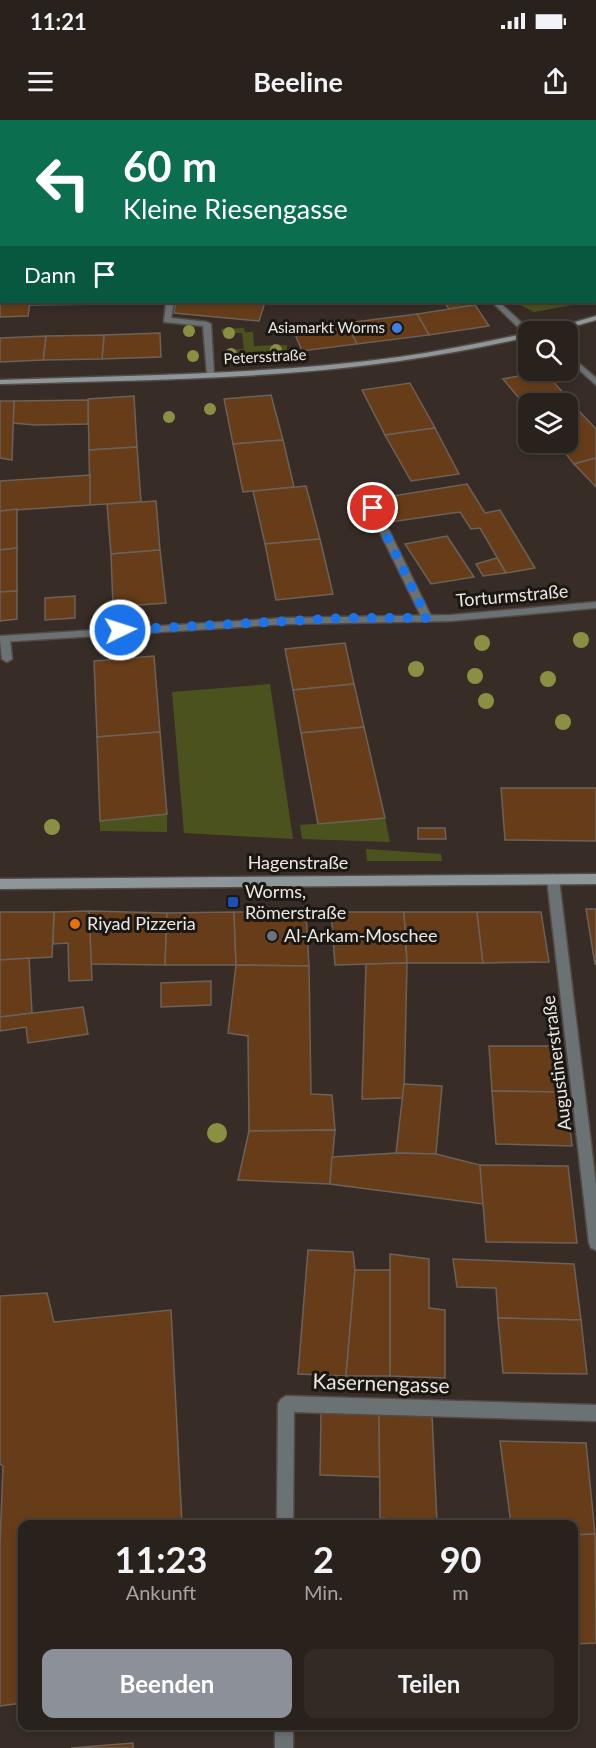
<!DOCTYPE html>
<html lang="de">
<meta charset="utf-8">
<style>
body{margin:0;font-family:Lato,sans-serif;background:#312a25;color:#f1f3f6;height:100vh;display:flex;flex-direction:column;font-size:22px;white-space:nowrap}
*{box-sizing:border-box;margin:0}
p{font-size:20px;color:#a5a4a3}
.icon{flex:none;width:33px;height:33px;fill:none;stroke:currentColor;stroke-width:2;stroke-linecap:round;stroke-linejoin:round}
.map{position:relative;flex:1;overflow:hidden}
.side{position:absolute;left:18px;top:1400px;width:560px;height:210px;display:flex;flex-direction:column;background:#29221c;border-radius:12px;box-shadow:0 3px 9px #0003,0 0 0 2px #453f3b}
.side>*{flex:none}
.banner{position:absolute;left:0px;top:0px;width:597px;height:183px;box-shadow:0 3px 9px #0003,0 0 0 2px #453f3b;background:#0b6e4f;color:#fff;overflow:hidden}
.controls{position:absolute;left:518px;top:201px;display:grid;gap:12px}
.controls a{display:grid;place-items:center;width:60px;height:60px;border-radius:12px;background:#29221c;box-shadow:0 3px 9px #0003,0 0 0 2px #453f3b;font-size:30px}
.pin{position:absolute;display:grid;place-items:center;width:51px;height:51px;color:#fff;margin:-26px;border:3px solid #fff;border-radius:50%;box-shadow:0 2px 6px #0007}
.me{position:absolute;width:66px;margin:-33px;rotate:86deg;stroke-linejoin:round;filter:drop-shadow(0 0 4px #0008)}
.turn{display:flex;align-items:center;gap:21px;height:126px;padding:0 24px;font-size:27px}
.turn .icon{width:78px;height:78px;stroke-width:2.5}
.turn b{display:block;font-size:42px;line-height:51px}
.then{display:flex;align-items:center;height:57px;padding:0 24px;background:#0003;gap:12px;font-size:22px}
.eta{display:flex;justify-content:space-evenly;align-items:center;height:102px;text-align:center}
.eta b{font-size:36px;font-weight:700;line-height:42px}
.action{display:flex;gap:12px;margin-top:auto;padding:12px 24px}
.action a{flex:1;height:69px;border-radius:12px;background:#8c9099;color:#fff;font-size:24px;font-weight:700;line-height:69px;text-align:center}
.action a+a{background:#312a25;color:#f1f3f6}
.status{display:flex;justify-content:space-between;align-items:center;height:42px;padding:0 30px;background:#29221c;direction:ltr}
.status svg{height:16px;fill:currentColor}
header{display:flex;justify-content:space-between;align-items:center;height:78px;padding:0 24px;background:#29221c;font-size:27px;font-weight:700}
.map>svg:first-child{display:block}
.green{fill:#4c521d}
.building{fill:#673d19;stroke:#6c6159;stroke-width:1.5}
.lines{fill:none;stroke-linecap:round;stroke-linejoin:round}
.lane-casing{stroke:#544b44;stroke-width:3}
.street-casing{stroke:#544b44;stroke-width:3}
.secondary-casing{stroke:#544b44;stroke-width:3}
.lane{fill:#6b7274;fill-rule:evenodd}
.street{fill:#6b7274;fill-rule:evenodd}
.secondary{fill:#8d979a;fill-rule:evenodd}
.tree{fill:#8b8f42}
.route{stroke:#1a73e8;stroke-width:10;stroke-dasharray:0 18}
.shop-dot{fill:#3f7fe0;stroke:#1b1713;stroke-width:2}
.transit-dot{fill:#1a4fb4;stroke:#1b1713;stroke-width:2}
.food-dot{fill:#e8710a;stroke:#1b1713;stroke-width:2}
.worship-dot{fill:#6b7280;stroke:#1b1713;stroke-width:2}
.labels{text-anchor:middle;stroke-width:6;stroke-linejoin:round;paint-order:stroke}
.far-poi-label{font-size:15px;fill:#ede7e2;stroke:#1b1713;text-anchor:end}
.far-street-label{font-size:15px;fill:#ede7e2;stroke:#1b1713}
.street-label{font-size:18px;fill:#ede7e2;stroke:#1b1713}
.poi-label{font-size:18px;fill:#ede7e2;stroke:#1b1713;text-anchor:start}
.near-street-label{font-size:21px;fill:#ede7e2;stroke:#1b1713}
</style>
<div class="status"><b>11:21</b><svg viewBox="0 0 49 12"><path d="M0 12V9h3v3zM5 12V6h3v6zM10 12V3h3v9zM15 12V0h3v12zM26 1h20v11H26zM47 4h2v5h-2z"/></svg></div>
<header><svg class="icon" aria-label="menu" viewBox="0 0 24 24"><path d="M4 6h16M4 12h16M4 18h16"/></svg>Beeline<svg class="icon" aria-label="share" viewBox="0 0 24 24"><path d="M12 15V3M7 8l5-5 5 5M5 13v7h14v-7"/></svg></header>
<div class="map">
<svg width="596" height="1628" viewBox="0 0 596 1628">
<rect width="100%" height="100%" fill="#372d26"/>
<g class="green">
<polygon points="514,182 567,182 572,185 534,192"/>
<polygon points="244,208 245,212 253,212 254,226 287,225 287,232 223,235 223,230 244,229 242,213 222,213 221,209"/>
<polygon points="270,564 293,719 184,713 172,572"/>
<polygon points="167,694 167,712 100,711 100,701"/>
<polygon points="385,698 390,722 302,719 300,705"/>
<polygon points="366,729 441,734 442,741 367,741"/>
</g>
<g class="building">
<polygon points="0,163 2,182 30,182 28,196 0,197"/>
<polygon points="30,182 112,182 111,184 29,185"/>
<polygon points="112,182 162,182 162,184 111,184"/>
<polygon points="176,182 265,182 259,201 174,193"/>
<polygon points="444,182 472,182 475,185 449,189"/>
<polygon points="475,185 489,206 429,215 417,194"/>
<polygon points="417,194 429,215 357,224 346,203"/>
<polygon points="345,200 357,224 302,231 292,207"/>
<polygon points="160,213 161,237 102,239 104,215"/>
<polygon points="104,215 102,239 43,240 46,216"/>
<polygon points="46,216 43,240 0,242 0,218"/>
<polygon points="544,251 579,291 567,293 567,284 528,284 528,289 503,259"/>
<polygon points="410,263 435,308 385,315 362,270"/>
<polygon points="271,275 283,320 233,324 224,279"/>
<polygon points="134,276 137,327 89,330 88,279"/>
<polygon points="88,280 88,304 35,305 13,303 14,281"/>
<polygon points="0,281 14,281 12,340 0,338"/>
<polygon points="579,291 596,309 596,338 574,344 556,322 567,322 567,293"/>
<polygon points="435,308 459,354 411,361 385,315"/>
<polygon points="283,320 294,367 243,372 233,324"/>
<polygon points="137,327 141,382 90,385 89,330"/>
<polygon points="596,338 596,367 574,344"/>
<polygon points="90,355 90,385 0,391 0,361"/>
<polygon points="467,364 485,393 500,390 535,448 506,453 480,408 471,409 460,392 390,402 374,379"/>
<polygon points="306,366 320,419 265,424 253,371"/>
<polygon points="156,381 160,430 111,434 107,384"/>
<polygon points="17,389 17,428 0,430 0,391"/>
<polygon points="447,416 474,457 431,464 405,424"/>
<polygon points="320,419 333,474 276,480 265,424"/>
<polygon points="17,428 17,471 0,472 0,430"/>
<polygon points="160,430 166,483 113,487 111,434"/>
<polygon points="497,438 506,453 483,456 476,444"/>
<polygon points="17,471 17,499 0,501 0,472"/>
<polygon points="75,476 75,498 45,500 45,478"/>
<polygon points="345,523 354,564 293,570 285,529"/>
<polygon points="154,536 160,612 97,617 94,541"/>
<polygon points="354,564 364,607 301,613 293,570"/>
<polygon points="364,607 385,698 318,704 301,613"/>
<polygon points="160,612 167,694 100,701 97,617"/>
<polygon points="501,668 596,668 596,721 505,720"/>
<polygon points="418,708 445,708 446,719 418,719"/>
<polygon points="586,789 596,789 596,844 595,844"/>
<polygon points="89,791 167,793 165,845 91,844"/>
<polygon points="89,791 92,860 69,861 68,823 53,824 54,792"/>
<polygon points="0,792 54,792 52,837 0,840"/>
<polygon points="234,792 236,845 165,845 167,793"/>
<polygon points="234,792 306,792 309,846 236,845"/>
<polygon points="331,792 404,792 407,843 335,845"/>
<polygon points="404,792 477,792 483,843 407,843"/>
<polygon points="477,792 541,792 549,842 483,843"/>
<polygon points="29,838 32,893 0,897 0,840"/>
<polygon points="407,843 404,978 362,979 366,844"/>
<polygon points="236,845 309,846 311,974 332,975 335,1010 249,1011 248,916 228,913"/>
<polygon points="211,861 211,885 161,887 161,863"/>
<polygon points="83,887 88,914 28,923 26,907 0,911 0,897"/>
<polygon points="489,926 560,926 566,972 492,971"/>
<polygon points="404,964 442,966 436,1034 396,1033"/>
<polygon points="492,971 566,972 572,1026 496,1024"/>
<polygon points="335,1010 330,1064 238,1060 249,1011"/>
<polygon points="396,1033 436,1034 480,1045 483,1084 330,1064 332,1037"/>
<polygon points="480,1045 568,1046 577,1123 486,1122"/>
<polygon points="308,1130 353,1132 355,1150 346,1256 298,1254"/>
<polygon points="390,1134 429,1139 429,1188 445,1190 445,1258 390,1256"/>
<polygon points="453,1139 574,1144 581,1200 498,1198 496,1168 457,1167"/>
<polygon points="355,1150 390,1150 390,1256 346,1256"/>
<polygon points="47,1173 54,1202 171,1190 182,1404 22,1404 22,1583 0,1586 0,1423 3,1346 0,1344 0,1176"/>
<polygon points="498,1198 581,1200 587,1254 503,1253"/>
<polygon points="321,1291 379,1293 380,1357 320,1355"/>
<polygon points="379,1293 432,1295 437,1402 380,1398"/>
<polygon points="500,1321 586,1323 595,1414 573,1415 573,1404 511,1404"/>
<polygon points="595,1414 596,1523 573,1524 573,1415"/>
<polygon points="133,1623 133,1628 71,1628"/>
</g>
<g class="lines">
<g class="lane-casing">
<g id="lane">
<rect x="192" y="0" width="6" height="2"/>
<rect x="0" y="100" width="2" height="4"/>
<polygon points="166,182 174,182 171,198 207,202 211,204 214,256 207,254 203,206 164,202"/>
<polygon points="373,385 378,388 432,498 430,500 427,501 422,498 368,388"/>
<polygon points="5,516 10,519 12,539 7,542 2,539 0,519"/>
</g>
</g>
<g class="street-casing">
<g id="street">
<polygon points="55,0 73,0 51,2"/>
<rect x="487" y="0" width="6" height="2"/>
<rect x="0" y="4" width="2" height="4"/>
<polygon points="492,182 499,182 532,212 528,212 528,214 525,214"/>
<polygon points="567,233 596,258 596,265 567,239"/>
<polygon points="596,482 596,488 451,501 286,504 0,522 0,516 286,498 451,495"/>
<polygon points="553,754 559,759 596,1065 596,1130 591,1128 589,1123 547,759"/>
<polygon points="286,1276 596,1285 596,1301 294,1292 293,1404 277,1404 278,1284 281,1279"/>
<rect x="275" y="1605" width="18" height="23"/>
</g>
</g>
<g class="secondary-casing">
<g id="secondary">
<polygon points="596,196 596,200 555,212 540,212"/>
<path d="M528 213V217C485 227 442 235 399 241 267 260 133 260 0 264V260C133 255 267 255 399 237 442 231 485 222 528 213Z"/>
<polygon points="596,754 596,764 0,769 0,759"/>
</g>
</g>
<use href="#lane" class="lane"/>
<use href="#street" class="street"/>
<use href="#secondary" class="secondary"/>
</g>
<g class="tree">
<circle cx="189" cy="211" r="6"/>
<circle cx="229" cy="213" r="6"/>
<circle cx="276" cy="230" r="6"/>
<circle cx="231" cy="234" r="6"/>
<circle cx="193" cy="236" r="6"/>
<circle cx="210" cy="289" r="6"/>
<circle cx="169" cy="297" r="6"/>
<circle cx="581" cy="520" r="8"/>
<circle cx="482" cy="523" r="8"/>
<circle cx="416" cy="549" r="8"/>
<circle cx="475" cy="556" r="8"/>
<circle cx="548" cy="559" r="8"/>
<circle cx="486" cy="581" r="8"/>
<circle cx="563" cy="602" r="8"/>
<circle cx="52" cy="707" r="8"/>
<circle cx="217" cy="1013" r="10"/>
</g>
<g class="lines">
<polyline class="route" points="120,510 346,498 427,498 373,388"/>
</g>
<circle class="shop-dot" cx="397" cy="208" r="6"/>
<rect class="transit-dot" x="227" y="776" width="12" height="12" rx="3"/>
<circle class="food-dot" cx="75" cy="804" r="6"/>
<circle class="worship-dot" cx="272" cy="816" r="6"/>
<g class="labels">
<g class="far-poi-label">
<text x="385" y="213">Asiamarkt Worms</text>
</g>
<g class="far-street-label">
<text transform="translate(265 237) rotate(-3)" y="5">Petersstraße</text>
</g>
<g class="street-label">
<text transform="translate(512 476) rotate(-5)" y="6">Torturmstraße</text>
<text x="298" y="749">Hagenstraße</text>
<text transform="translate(557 943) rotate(-97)" y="6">Augustinerstraße</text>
</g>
<g class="poi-label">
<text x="245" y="778">Worms,<tspan x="245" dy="21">Römerstraße</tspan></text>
<text x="87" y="810">Riyad Pizzeria</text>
<text x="284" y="822">Al-Arkam-Moschee</text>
</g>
<g class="near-street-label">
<text transform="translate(381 1264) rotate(2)" y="7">Kasernengasse</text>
</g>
</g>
</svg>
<div class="controls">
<a><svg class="icon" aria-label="search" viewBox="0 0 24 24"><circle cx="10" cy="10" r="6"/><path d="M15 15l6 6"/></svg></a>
<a><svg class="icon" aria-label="layers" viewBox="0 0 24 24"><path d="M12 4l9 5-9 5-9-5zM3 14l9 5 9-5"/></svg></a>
</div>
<div class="pin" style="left:373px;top:388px;background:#d93025"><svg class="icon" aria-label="arrive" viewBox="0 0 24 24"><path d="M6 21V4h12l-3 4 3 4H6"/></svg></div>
<svg class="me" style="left:120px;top:510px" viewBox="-20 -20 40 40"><circle r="17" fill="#1a73e8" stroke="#fff" stroke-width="3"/><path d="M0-11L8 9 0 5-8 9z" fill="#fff"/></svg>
<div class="banner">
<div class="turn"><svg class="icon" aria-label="left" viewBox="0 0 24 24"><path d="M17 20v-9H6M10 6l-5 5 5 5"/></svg><div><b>60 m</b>Kleine Riesengasse</div></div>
<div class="then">Dann<svg class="icon" aria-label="arrive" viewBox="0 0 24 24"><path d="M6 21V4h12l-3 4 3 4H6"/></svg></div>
</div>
<section class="side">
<div class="eta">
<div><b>11:23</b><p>Ankunft</p></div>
<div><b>2</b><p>Min.</p></div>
<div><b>90</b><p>m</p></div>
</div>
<div class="action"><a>Beenden</a><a>Teilen</a></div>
</section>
</div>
